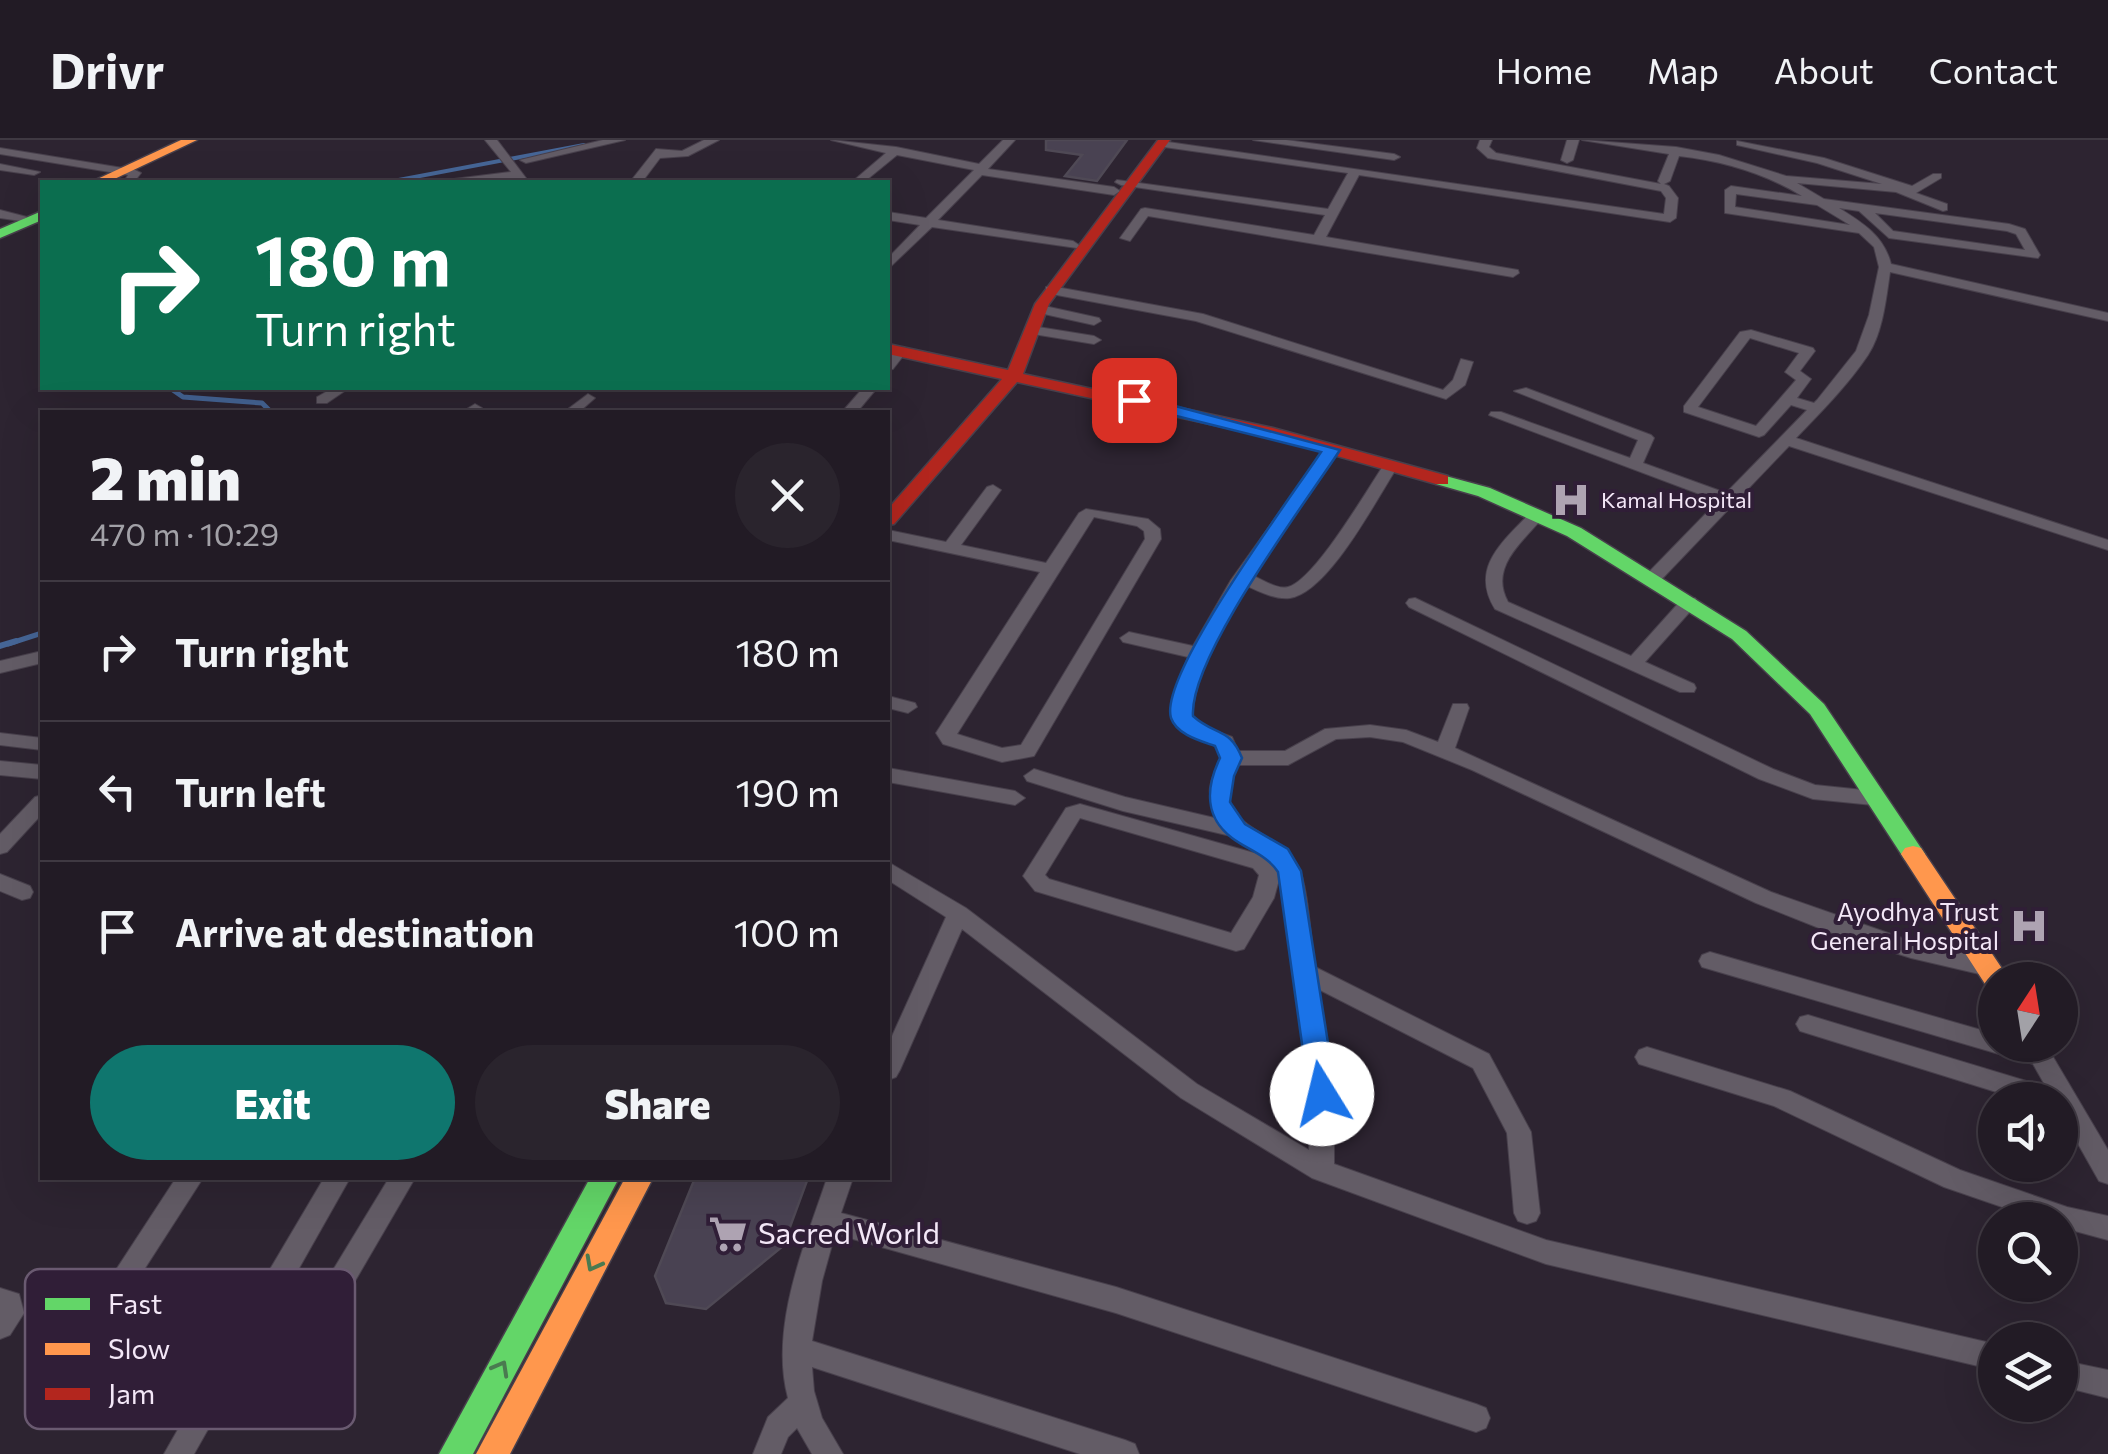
<!DOCTYPE html>
<meta charset="utf-8">
<style>
body{margin:0;font-family:Commissioner,sans-serif;background:#2a242d;color:#f1f3f6;height:100vh;display:flex;flex-direction:column;font-size:38px;white-space:nowrap}
*{box-sizing:border-box;margin:0}
p{font-size:32px;color:#a2a1a7}
.icon{flex:none;width:55px;height:55px;fill:none;stroke:currentColor;stroke-width:2;stroke-linecap:round;stroke-linejoin:round}
.map{position:relative;flex:1;overflow:hidden}
.drawer{position:absolute;left:40px;top:270px;width:850px;height:770px;display:flex;flex-direction:column;background:#221b25;border-radius:0px;box-shadow:0 10px 40px #0002,0 0 0 2px #3f3942}
.drawer>*{flex:none}
.hud{position:absolute;left:40px;top:40px;width:850px;height:210px;border-radius:0px;box-shadow:0 10px 40px #0002,0 0 0 2px #3f3942;background:#0b6e4f;color:#fff;overflow:hidden}
.needle{width:65px;rotate:12deg}
.controls{position:absolute;left:1978px;top:822px;display:grid;gap:20px}
.controls a{display:grid;place-items:center;width:100px;height:100px;border-radius:50%;background:#221b25;box-shadow:0 10px 40px #0002,0 0 0 2px #3f3942;font-size:50px}
.pin{position:absolute;display:grid;place-items:center;width:85px;height:85px;color:#fff;margin:-42px;border-radius:20px;box-shadow:0 5px 15px #0006}
.me{position:absolute;width:110px;margin:-55px;rotate:351deg;stroke-linejoin:round;filter:drop-shadow(0 0 8px #0008)}
.turn{display:flex;align-items:center;gap:35px;height:210px;padding:0 50px;font-size:45px}
.turn .icon{width:130px;height:130px;stroke-width:2.5}
.turn b{display:block;font-size:70px;line-height:85px}
.round{display:grid;place-items:center;flex:none;width:105px;height:105px;border-radius:52px;background:#2a242d}
.summary{display:flex;align-items:center;justify-content:space-between;height:170px;padding:0 50px}
h1{font-size:60px;font-weight:800;line-height:75px}
.primary-button{display:flex;gap:20px;margin-top:auto;padding:20px 50px}
.primary-button a{flex:1;height:115px;border-radius:60px;background:#0f766e;color:#fff;font-size:40px;font-weight:800;line-height:115px;text-align:center}
.primary-button a+a{background:#2a242d;color:#f1f3f6}
ul{padding:0;list-style:none}
li{display:flex;align-items:center;gap:30px;height:140px;padding:0 50px;border-top:2px solid #3f3942}
li div{flex:1}
li b{display:block;font-size:38px}
li em{font-style:normal}
header{display:flex;align-items:center;gap:60px;box-sizing:border-box;height:140px;padding:0 50px;background:#221b25;border-bottom:2px solid #3f3942}
header strong{font-size:48px}
nav{display:flex;gap:55px;margin-inline-start:auto;font-size:35px}
.map>svg:first-child{display:block}
.lines{fill:none;stroke-linecap:round;stroke-linejoin:round}
.stream-far2{stroke:#466697;stroke-width:4}
.stream-far1{stroke:#466697;stroke-width:5}
.stream{stroke:#466697;stroke-width:6}
.building{fill:#494252;stroke:#4f4955;stroke-width:2.5}
.street-casing{stroke:#48404c;stroke-width:2}
.fast-casing{stroke:#48404c;stroke-width:3}
.slow-casing{stroke:#48404c;stroke-width:3}
.jam-casing{stroke:#48404c;stroke-width:3}
.street{fill:#635c66;fill-rule:evenodd}
.fast{fill:#63d668;fill-rule:evenodd}
.slow{fill:#ff974d;fill-rule:evenodd}
.jam{fill:#b3261e;fill-rule:evenodd}
.oneway{stroke:#4a7a50}
.route{fill:#1a73e8;stroke:#114b97;stroke-width:2.5}
.labels{text-anchor:middle;stroke-width:8;stroke-linejoin:round;paint-order:stroke}
.far-poi-label{font-size:22px;fill:#f3e7f7;stroke:#301e37;text-anchor:start}
.poi-label{font-size:25px;fill:#f3e7f7;stroke:#301e37;text-anchor:end}
.near-poi-label{font-size:30px;fill:#f3e7f7;stroke:#301e37;text-anchor:start}
.key{fill:#301e37;stroke:#6a5a71;stroke-width:2.5}
.key-label{font-size:28px;fill:#f3e7f7}
</style>
<header>
<strong>Drivr</strong>
<nav><a>Home</a><a>Map</a><a>About</a><a>Contact</a></nav>
</header>
<div class="map">
<svg width="2108" height="1314" viewBox="0 0 2108 1314">
<rect width="100%" height="100%" fill="#2d2431"/>
<g class="lines">
<polyline class="stream-far2" points="388,42 584,5"/>
<g class="stream-far1">
<polyline points="170,248 183,257 262,263 271,272"/>
<polyline points="8,504 42,493"/>
</g>
<polyline class="stream" points="0,506 16,501"/>
</g>
<g class="building">
<polygon points="1046,0 1127,0 1097,41 1065,36 1082,15 1046,10"/>
<polygon points="695,1038 808,1038 783,1106 706,1169 666,1163 655,1136"/>
</g>
<g class="lines">
<g class="street-casing">
<g id="street">
<polygon points="485,0 497,0 529,42 519,42 516,39 449,42 454,39 511,32"/>
<polygon points="603,0 625,0 526,23 520,20"/>
<polygon points="704,0 719,0 688,16 660,18 642,42 630,42 656,9 682,11"/>
<polygon points="831,0 896,7 979,24 1003,0 1015,0 988,29 1114,47 1120,51 1114,55 982,35 938,80 1073,101 1079,105 1077,108 932,87 888,129 888,118 920,85 888,80 888,72 926,78 974,30 897,15 864,42 852,42 886,13"/>
<polygon points="1253,0 1286,0 1394,14 1400,17 1394,20"/>
<path d="M1480 0H1492L1489 7 1496 13 1661 44 1658 41 1669 14 1582 0 1676 7 1719 15 1786 36 1882 44 1817 23 1737 5V1L1824 18 1912 46 1933 34H1941V38L1916 53 1947 64V70L1943 71 1896 52 1797 43 1824 59 2009 84 2025 89 2040 115 2038 118 1889 98 1859 71 1839 68C1863 83 1884 96 1891 124L2108 173V181L1890 132C1886 159 1883 192 1868 215 1848 245 1821 272 1796 298L2108 400V410L1789 306 1659 442H1647V434L1718 361 1489 275 1491 272H1501L1630 318 1638 300 1514 251 1526 248 1651 295 1654 298 1643 323 1726 353 1807 270 1791 265 1764 295 1759 297 1684 272V266L1740 192 1751 190 1813 208 1815 211 1800 231 1811 239 1797 258 1814 263 1817 260 1856 211 1869 175 1879 127 1874 107 1859 93 1725 73V50L1731 46 1802 56C1764 33 1723 21 1679 16L1670 41 1664 44 1669 46 1678 58 1676 78 1670 82 1359 35 1326 97 1518 130 1519 133 1513 137 1148 76 1130 101 1120 98 1141 69 1145 68 1314 95 1325 75 1121 45 1115 42 1117 40 1328 69 1348 33 1157 6V2L1161 1 1664 74 1666 58 1661 51 1488 18 1477 8ZM1736 54 1817 65 1850 85 1735 67ZM1875 73 2007 91 2016 94 2025 110 1893 91ZM1750 198 1799 213 1785 232 1796 240 1756 286 1698 267Z"/>
<polygon points="1567,0 1579,0 1573,20 1567,23 1561,20"/>
<polygon points="0,8 135,30 141,33 134,42 124,42 128,35 0,14"/>
<polygon points="0,24 40,32 34,35 0,30"/>
<polygon points="0,70 27,77 21,81 0,78"/>
<polygon points="1051,146 1203,174 1443,250 1453,240 1461,219 1473,222 1465,245 1446,259 1196,181 1046,153 1046,147"/>
<polygon points="1040,165 1099,178 1101,181 1094,185 1035,172 1035,166"/>
<polygon points="1032,186 1094,196 1101,200 1094,204 1027,193 1027,187"/>
<polygon points="895,208 907,211 893,229 888,230 888,217"/>
<polygon points="333,248 349,248 327,263 317,263 317,257"/>
<polygon points="863,248 877,248 857,272 842,272"/>
<polygon points="588,254 595,258 579,272 564,272"/>
<polygon points="475,264 482,268 478,272 462,272"/>
<path d="M1331 305 1339 310 1251 435C1262 439 1277 450 1288 447 1315 440 1368 348 1385 323H1395L1398 326C1377 358 1329 452 1290 458 1275 460 1258 451 1245 445 1220 487 1197 527 1192 576L1202 586 1232 597 1238 611H1285L1325 589 1370 585 1406 590 1438 602 1453 564H1467L1469 568 1455 608 1771 752 1911 801 1996 821 1999 827 1996 833 1988 836 1911 818 1829 792 1756 763 1472 630 1403 602 1370 597 1336 599 1288 625H1237C1206 688 1275 686 1298 726 1308 744 1311 803 1315 827L1489 914 1531 992 1540 1073 1536 1081 1527 1084 1518 1081 1514 1073 1507 993 1473 928 1318 849 1334 954V1024L1546 1100 1995 1204V1230L1546 1124 1312 1038 1181 958 962 789 900 930 896 937 888 940V905L946 777 888 740V722L966 768 1197 944 1309 1010 1310 954 1280 736 1274 758 1244 809 1236 811 1035 751 1023 736 1066 668 1080 664 1265 716 1231 696 1123 671 1027 641 1024 636 1034 629 1125 657 1219 679C1204 655 1209 642 1221 618L1217 606 1188 594 1173 578 1176 549 1188 517 1123 502 1120 498 1129 492 1193 506 1231 440 1326 307ZM1080 678 1253 728 1259 735 1253 757 1231 793 1049 739 1045 735Z"/>
<path d="M993 345 1001 350 961 405 1046 423 1079 373 1086 369 1148 379 1160 389 1161 399 1034 616 1002 622 943 604 936 593 1040 432 888 400V390L946 402 987 347ZM1094 377 1137 386 1144 391 1145 399 1021 605 1002 608 957 594Z"/>
<path d="M1537 370 1545 375C1525 400 1488 426 1508 462L1631 516 1683 458H1695L1698 462 1695 466 1645 522 1694 544 1696 548 1694 552H1680L1495 469C1469 427 1504 401 1531 372Z"/>
<polygon points="1415,458 1773,629 1815,645 1873,651 1883,658 1873,665 1813,659 1759,639 1409,467 1406,463 1409,459"/>
<polygon points="42,511 42,523 0,533 0,521"/>
<polygon points="888,556 915,563 917,567 908,573 888,568"/>
<polygon points="0,593 42,598 42,610 0,605"/>
<polygon points="0,621 42,625 42,639 0,635"/>
<polygon points="888,628 1015,651 1025,658 1015,665 888,642"/>
<polygon points="42,655 42,674 7,712 0,714 0,694 35,657"/>
<polygon points="0,734 30,746 33,752 30,758 22,760 0,751"/>
<polygon points="1710,812 1995,894 1995,905 2046,905 2108,1010 2108,1044 2099,1041 2060,972 2060,960 2022,960 1800,891 1796,884 1800,877 1808,875 2046,947 2033,924 1702,827 1699,821 1702,815"/>
<polygon points="1647,907 1790,951 1960,1030 2067,1067 2108,1076 2108,1100 2060,1087 2060,1080 2040,1080 1944,1047 1774,966 1639,924 1635,917 1639,910"/>
<polygon points="176,1038 203,1038 129,1153 243,1175 324,1038 350,1038 194,1314 164,1314 230,1198 108,1175 99,1171 95,1162"/>
<polygon points="389,1038 415,1038 302,1232 292,1236 282,1232 278,1223 282,1214"/>
<path d="M827 1038H853L841 1073 1116 1147 1476 1264 1486 1268 1490 1278 1486 1288 1476 1292 1116 1173 835 1094 822 1141 812 1201 1125 1300 1135 1304 1139 1314H1080L812 1227 814 1251 822 1278 843 1314H812L797 1288 788 1297 781 1314H753L768 1277 788 1258C769 1187 805 1104 827 1038Z"/>
<polygon points="0,1148 19,1154 24,1173 10,1195 0,1199"/>
<polygon points="2060,1220 2108,1230 2108,1258 2060,1246"/>
</g>
</g>
<g class="fast-casing">
<g id="fast">
<polygon points="42,71 42,80 0,98 0,89"/>
<polygon points="1442,335 1490,348 1581,388 1746,491 1824,564 1921,708 1925,714 1921,720 1905,720 1810,574 1732,499 1567,396 1478,356 1436,344 1433,340"/>
<polygon points="590,1038 619,1038 473,1314 439,1314"/>
</g>
</g>
<g class="slow-casing">
<g id="slow">
<polygon points="181,0 197,0 108,42 91,42"/>
<polygon points="1913,706 1921,708 2005,833 2009,840 1995,840 1995,850 1987,847 1901,714 1905,708"/>
<polygon points="625,1038 653,1038 510,1314 476,1314"/>
</g>
</g>
<g class="jam-casing">
<polygon id="jam" points="1158,0 1170,0 1049,164 1023,234 1273,288 1448,336 1448,344 1436,344 1270,297 1017,242 894,384 888,385 888,369 1002,239 888,214 888,204 1008,230 1035,164"/>
</g>
<use href="#street" class="street"/>
<use href="#fast" class="fast"/>
<use href="#slow" class="slow"/>
<use href="#jam" class="jam"/>
</g>
<defs><path id="oneway-chevron" d="M-2-3.5L2.5 0L-2 3.5" fill="none" stroke-width="1.6" stroke-linecap="round" stroke-linejoin="round" transform="scale(2.5)"/></defs>
<g class="oneway">
<use href="#oneway-chevron" transform="translate(593 1124) rotate(118)"/>
<use href="#oneway-chevron" transform="translate(501 1228) rotate(-61)"/>
</g>
<path class="route" d="M1134 255 1340 310C1304 365 1189 517 1193 576 1215 596 1230 587 1242 618L1234 636 1230 662 1245 684 1288 709 1301 731 1336 954 1332 962 1322 965 1313 962 1309 954 1278 732C1267 715 1248 710 1232 698 1204 677 1206 647 1220 618L1215 606C1201 601 1177 595 1171 578 1158 535 1292 356 1321 312L1128 264V256Z"/>
<defs>
<g id="hospital-bare" transform="scale(3)"><path d="M-5-5h3v3.5h4V-5h3V5h-3V1.5h-4V5h-3Z" fill="#aea3b2" stroke="#301e37" stroke-width="2.5" paint-order="stroke"/></g>
<g id="supermarket-bare" transform="scale(3)"><path d="M-6-5.5h2.5l.6 2H6L4.5 2H-2.5L-4.4-4H-6ZM-1.5 3.2a1.3 1.3 0 1 0 .1 0ZM3 3.2a1.3 1.3 0 1 0 .1 0Z" fill="#aea3b2" stroke="#301e37" stroke-width="2.5" paint-order="stroke"/></g>
</defs>
<g fill-rule="evenodd">
<use href="#hospital-bare" x="1571" y="360"/>
<use href="#hospital-bare" x="2029" y="786"/>
<use href="#supermarket-bare" x="728" y="1094"/>
</g>
<g class="labels">
<g class="far-poi-label">
<text x="1601" y="368">Kamal Hospital</text>
</g>
<g class="poi-label">
<text x="1999" y="781">Ayodhya Trust<tspan x="1999" dy="29">General Hospital</tspan></text>
</g>
<g class="near-poi-label">
<text x="758" y="1104">Sacred World</text>
</g>
</g>
<rect x="25" y="1129" width="330" height="160" rx="15" class="key"/>
<rect x="45" y="1158" width="45" height="12" fill="#63d668"/>
<rect x="45" y="1203" width="45" height="12" fill="#ff974d"/>
<rect x="45" y="1248" width="45" height="12" fill="#b3261e"/>
<g class="key-label">
<text x="108" y="1174">Fast</text>
<text x="108" y="1219">Slow</text>
<text x="108" y="1264">Jam</text>
</g>
</svg>
<div class="controls">
<a><svg class="needle" viewBox="-14 -14 28 28"><path d="M0-13l5 13h-10z" fill="#e53935"/><path d="M0 13l5-13h-10z" fill="#a2a1a7"/></svg></a>
<a><svg class="icon" aria-label="sound" viewBox="0 0 24 24"><path d="M4 9h4l5-4v14l-5-4H4zM17 9q2 3 0 6"/></svg></a>
<a><svg class="icon" aria-label="search" viewBox="0 0 24 24"><circle cx="10" cy="10" r="6"/><path d="M15 15l6 6"/></svg></a>
<a><svg class="icon" aria-label="layers" viewBox="0 0 24 24"><path d="M12 4l9 5-9 5-9-5zM3 14l9 5 9-5"/></svg></a>
</div>
<div class="pin" style="left:1134px;top:260px;background:#d93025"><svg class="icon" aria-label="arrive" viewBox="0 0 24 24"><path d="M6 21V4h12l-3 4 3 4H6"/></svg></div>
<svg class="me" style="left:1322px;top:954px" viewBox="-20 -20 40 40"><circle r="19" fill="#fff"/><path d="M0-13L10 11 0 6-10 11z" fill="#1a73e8"/></svg>
<div class="hud">
<div class="turn"><svg class="icon" aria-label="right" viewBox="0 0 24 24"><path d="M7 20v-9h11M14 6l5 5-5 5"/></svg><div><b>180 m</b>Turn right</div></div>
</div>
<section class="drawer">
<div class="summary"><div><h1>2 min</h1><p>470 m · 10:29</p></div><a class="round"><svg class="icon" aria-label="close" viewBox="0 0 24 24"><path d="M6 6l12 12M18 6L6 18"/></svg></a></div>
<ul>
<li><svg class="icon" aria-label="right" viewBox="0 0 24 24"><path d="M7 20v-9h11M14 6l5 5-5 5"/></svg><div><b>Turn right</b></div><em>180 m</em></li>
<li><svg class="icon" aria-label="left" viewBox="0 0 24 24"><path d="M17 20v-9H6M10 6l-5 5 5 5"/></svg><div><b>Turn left</b></div><em>190 m</em></li>
<li><svg class="icon" aria-label="arrive" viewBox="0 0 24 24"><path d="M6 21V4h12l-3 4 3 4H6"/></svg><div><b>Arrive at destination</b></div><em>100 m</em></li>
</ul>
<div class="primary-button"><a>Exit</a><a>Share</a></div>
</section>
</div>
